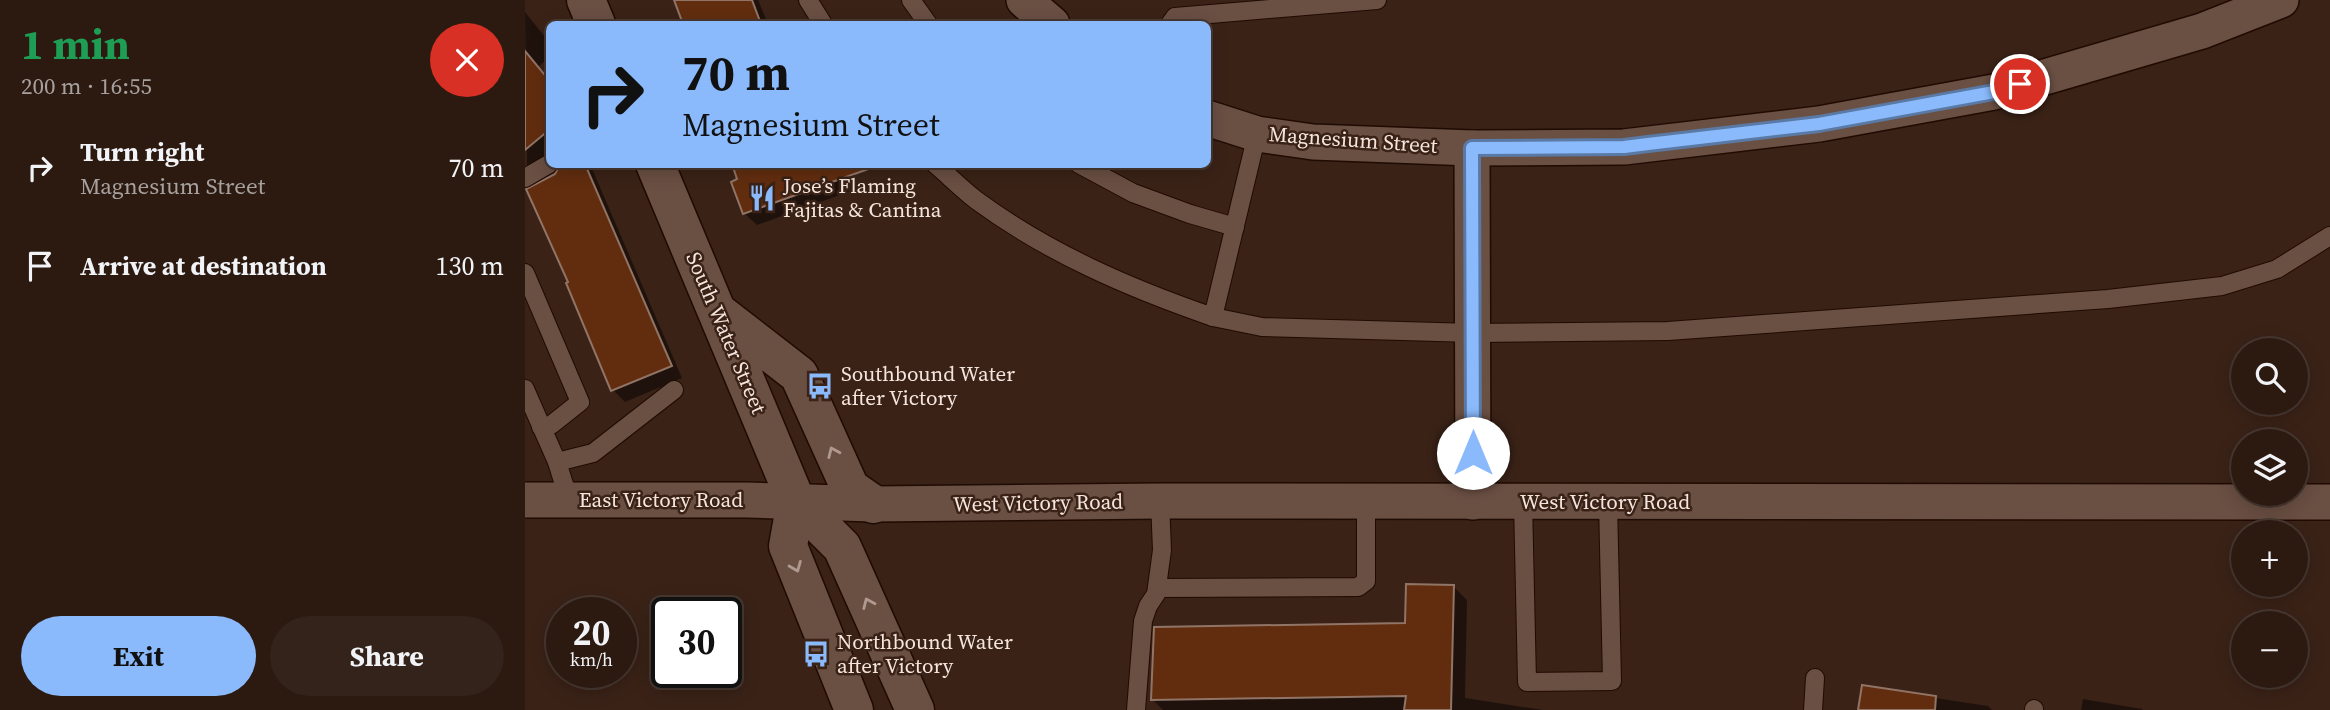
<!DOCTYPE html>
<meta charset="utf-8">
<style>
body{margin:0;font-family:"Source Serif 4",serif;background:#34231a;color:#f1f3f6;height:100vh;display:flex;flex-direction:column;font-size:26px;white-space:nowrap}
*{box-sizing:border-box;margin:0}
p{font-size:23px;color:#a6a19f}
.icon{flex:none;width:38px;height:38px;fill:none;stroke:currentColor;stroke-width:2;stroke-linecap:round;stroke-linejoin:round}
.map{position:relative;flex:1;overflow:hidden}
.panel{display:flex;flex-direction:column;background:#2c1a11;width:525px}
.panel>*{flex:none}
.hud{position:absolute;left:21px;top:21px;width:665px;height:147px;border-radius:10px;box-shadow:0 4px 18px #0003,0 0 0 2px #483831;background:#8abafc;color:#111;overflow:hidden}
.fabs{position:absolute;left:1706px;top:338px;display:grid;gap:14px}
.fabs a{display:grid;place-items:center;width:77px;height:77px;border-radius:50%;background:#2c1a11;box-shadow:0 4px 18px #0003,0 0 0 2px #483831;font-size:35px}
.speed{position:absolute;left:21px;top:597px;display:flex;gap:14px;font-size:35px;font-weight:700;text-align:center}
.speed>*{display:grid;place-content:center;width:91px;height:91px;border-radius:50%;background:#2c1a11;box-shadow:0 4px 18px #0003,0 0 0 2px #483831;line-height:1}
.speed small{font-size:18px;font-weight:400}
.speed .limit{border:4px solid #111;border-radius:10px;background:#fff;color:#111}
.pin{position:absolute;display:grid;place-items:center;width:60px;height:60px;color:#fff;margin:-30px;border:4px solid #fff;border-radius:50%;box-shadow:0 2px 7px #0007}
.me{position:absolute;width:77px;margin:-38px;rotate:0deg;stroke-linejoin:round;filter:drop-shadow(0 0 5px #0008)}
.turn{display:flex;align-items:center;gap:24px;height:147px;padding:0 21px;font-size:32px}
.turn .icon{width:91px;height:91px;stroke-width:2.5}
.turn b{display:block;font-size:49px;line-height:60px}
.round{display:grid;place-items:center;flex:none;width:74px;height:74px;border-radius:37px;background:#34231a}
.summary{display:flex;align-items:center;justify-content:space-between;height:119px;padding:0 21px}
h1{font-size:42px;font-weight:700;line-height:52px;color:#1e9e55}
.action{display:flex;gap:14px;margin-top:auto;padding:14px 21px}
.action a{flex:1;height:80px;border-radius:42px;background:#8abafc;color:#111;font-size:28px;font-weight:700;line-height:80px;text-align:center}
.action a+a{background:#34231a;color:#f1f3f6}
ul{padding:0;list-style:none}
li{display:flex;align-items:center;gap:21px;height:98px;padding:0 21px}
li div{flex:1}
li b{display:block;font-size:26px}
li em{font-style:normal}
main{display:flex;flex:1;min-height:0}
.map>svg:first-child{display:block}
.shadow{fill:#0007}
.building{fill:#622d0f;stroke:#907466;stroke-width:2}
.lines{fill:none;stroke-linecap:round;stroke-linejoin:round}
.lane-casing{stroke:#200b02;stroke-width:20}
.street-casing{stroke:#200b02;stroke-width:38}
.secondary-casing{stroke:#200b02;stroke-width:41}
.lane{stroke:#6a4f43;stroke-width:18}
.street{stroke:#6a4f43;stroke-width:35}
.secondary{stroke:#6a4f43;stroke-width:38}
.oneway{stroke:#b09a90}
.route-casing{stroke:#5a79a4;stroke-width:18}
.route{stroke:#8abafc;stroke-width:12}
.labels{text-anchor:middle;stroke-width:5;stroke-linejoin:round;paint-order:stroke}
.street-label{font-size:21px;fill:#f5e5dd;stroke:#3a2217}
.poi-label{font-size:21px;fill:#f5e5dd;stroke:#3a2217;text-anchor:start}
</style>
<main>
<section class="panel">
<div class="summary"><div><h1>1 min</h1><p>200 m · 16:55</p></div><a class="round" style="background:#d93025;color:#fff"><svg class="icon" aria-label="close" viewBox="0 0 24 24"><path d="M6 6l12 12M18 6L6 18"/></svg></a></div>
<ul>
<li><svg class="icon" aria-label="right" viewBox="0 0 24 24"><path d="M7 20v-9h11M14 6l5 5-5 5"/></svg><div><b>Turn right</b><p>Magnesium Street</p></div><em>70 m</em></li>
<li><svg class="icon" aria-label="arrive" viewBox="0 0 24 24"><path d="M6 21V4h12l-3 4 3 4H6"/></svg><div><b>Arrive at destination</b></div><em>130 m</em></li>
</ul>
<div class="action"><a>Exit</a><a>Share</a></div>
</section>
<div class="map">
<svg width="1805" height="710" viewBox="0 0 1805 710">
<rect width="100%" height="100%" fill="#3a2217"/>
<g class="shadow">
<polygon points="150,0 233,0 243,24 160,24"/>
<polygon points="0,12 24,42 24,57 13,67 24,81 24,152 2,171"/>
<polygon points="42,164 62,164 68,171 157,378 100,402 88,390 43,284 31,175"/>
<polygon points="325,164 334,188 232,225 219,213"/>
<polygon points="929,587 942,600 940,698 1018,710 638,710 628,700 881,625"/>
<polygon points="1338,687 1463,706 1467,710 1335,710"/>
<polygon points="1558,699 1617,709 1618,710 1556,710"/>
</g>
<g class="building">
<polygon points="149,0 227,0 236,24 158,24"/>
<polygon points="0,51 24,80 24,130 0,150"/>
<polygon points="35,164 60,164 147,366 86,391 41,283 43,282 1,189 30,174"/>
<polygon points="207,164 345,164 346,168 218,214 206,182 212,179"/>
<polygon points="881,584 929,585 926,710 879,710 881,696 626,700 629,627 880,623"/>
<polygon points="1337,685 1411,696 1410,710 1333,710"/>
</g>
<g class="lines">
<g class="lane-casing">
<g id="lane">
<polyline points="283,0 298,24"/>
<polyline points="386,0 403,24"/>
<polyline points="645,24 650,17 852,0"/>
<path d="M410 164C424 176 437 189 451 200 523 253 604 288 688 317L732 134"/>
<polyline points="554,164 608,193 665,214 710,227"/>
<polyline points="0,178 24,164"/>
<polyline points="0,273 55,402 26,425 16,427"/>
<polyline points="688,317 737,327 948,333 1143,331 1583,299 1697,286 1752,269 1805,236"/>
<polyline points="0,389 32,462 44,500"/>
<polyline points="32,462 68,453 149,390"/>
<polyline points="998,502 1002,682 1087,681 1083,502"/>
<polyline points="632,588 833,587 841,581 841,502"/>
<polyline points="611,710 618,621 623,606 631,594 637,550 635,501"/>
<polyline points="1288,710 1290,678"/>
<polyline points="1509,710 1509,709"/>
</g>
</g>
<g class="street-casing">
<g id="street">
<polyline points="499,0 527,24"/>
<polyline points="682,118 732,134 788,142 947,148 1099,147 1294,124 1469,92 1677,31 1756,0"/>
<polyline points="947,148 948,502"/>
<polyline points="0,500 222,500 348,504 635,501 1805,502"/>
</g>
</g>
<g class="secondary-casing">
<g id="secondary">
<polyline points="61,0 71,24"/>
<polyline points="130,164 271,501 317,547 390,710"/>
<polyline points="194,313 274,375 325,488 348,504"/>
<polyline points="271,501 263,546 329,710"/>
</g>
</g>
<use href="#lane" class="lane"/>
<use href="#street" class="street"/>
<use href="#secondary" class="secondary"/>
</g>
<defs><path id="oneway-chevron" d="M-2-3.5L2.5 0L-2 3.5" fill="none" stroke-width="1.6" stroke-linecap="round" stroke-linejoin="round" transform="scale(1.75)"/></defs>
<g class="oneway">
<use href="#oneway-chevron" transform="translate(308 452) rotate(-114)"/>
<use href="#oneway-chevron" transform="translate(271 567) rotate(68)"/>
<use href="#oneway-chevron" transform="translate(343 603) rotate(-114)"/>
</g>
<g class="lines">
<g class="route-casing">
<polyline id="route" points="948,453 947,148 1099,147 1123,144 1294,124 1469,92 1495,84"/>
</g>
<use href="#route" class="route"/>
</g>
<defs>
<g id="restaurant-bare" transform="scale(2.1)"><path d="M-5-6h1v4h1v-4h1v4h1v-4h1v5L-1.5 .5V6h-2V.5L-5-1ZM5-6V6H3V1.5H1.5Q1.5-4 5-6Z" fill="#8abafc" stroke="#3a2217" stroke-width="2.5" paint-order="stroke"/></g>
<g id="bus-bare" transform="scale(2.1)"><path d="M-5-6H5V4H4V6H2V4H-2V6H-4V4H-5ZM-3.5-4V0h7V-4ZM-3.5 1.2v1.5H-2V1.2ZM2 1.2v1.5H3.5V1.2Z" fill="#8abafc" stroke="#3a2217" stroke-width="2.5" paint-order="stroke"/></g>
</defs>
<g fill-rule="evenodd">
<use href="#restaurant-bare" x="237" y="198"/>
<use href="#bus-bare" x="295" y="386"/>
<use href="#bus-bare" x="291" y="654"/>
</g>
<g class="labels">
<g class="street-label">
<text transform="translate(828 140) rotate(4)" y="7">Magnesium Street</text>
<text transform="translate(201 333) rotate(67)" y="7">South Water Street</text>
<text x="136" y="507">East Victory Road</text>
<text x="1080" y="509">West Victory Road</text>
<text transform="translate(513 503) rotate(-1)" y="7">West Victory Road</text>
</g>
<g class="poi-label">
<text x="258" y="193">Jose’s Flaming<tspan x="258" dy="24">Fajitas &amp; Cantina</tspan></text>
<text x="316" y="381">Southbound Water<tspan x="316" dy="24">after Victory</tspan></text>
<text x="312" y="649">Northbound Water<tspan x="312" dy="24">after Victory</tspan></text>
</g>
</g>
</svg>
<div class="fabs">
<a><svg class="icon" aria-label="search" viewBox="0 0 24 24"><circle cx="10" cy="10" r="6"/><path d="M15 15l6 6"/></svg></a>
<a><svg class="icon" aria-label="layers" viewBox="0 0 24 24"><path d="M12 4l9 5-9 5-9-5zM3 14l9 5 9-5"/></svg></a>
<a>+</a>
<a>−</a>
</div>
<div class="speed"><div>20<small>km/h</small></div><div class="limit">30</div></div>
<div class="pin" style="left:1495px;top:84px;background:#d93025"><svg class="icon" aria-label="arrive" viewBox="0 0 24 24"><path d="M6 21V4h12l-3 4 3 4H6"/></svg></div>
<svg class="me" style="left:948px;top:453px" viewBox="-20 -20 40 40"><circle r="19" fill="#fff"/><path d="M0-13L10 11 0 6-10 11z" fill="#8abafc"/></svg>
<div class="hud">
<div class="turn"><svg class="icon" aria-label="right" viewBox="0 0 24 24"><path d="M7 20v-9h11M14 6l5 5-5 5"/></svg><div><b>70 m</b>Magnesium Street</div></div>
</div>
</div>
</main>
